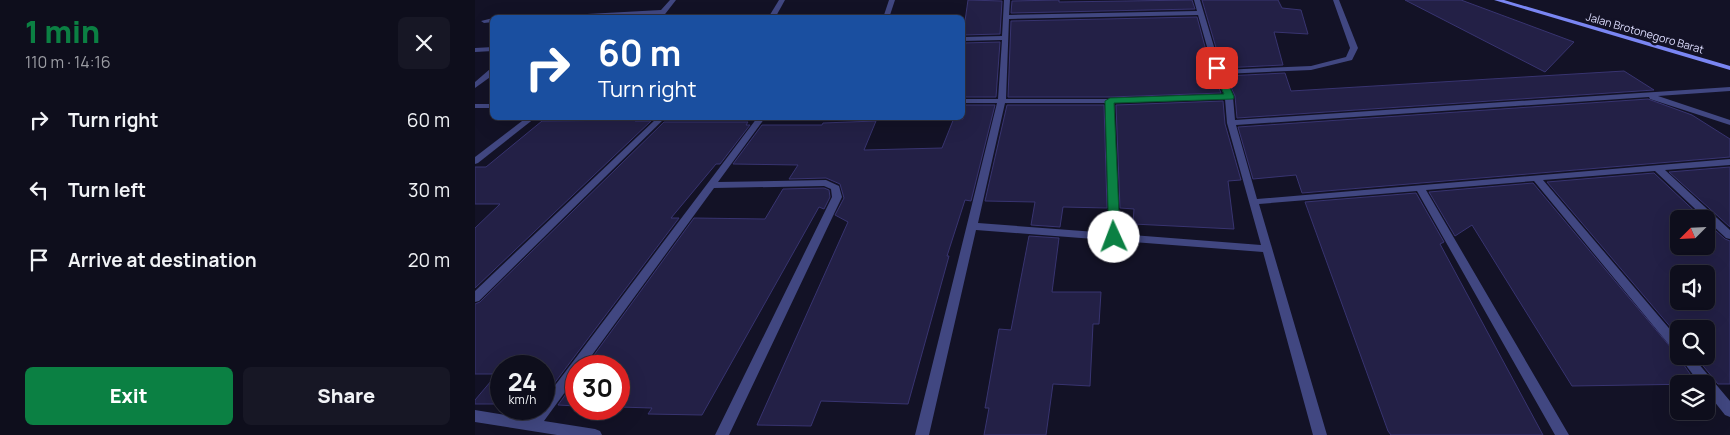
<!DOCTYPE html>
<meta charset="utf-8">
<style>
body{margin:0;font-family:Manrope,sans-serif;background:#171725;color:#f1f3f6;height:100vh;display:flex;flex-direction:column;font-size:19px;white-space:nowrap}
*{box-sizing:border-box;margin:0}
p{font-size:16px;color:#9b9ca3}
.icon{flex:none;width:28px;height:28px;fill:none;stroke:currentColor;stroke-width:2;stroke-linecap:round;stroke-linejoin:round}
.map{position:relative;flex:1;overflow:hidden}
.panel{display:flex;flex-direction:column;background:#0e0e1c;width:475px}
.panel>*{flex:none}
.top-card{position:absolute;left:15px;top:15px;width:475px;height:105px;border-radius:8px;box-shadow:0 5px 20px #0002,0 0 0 1px #2e2e3b;background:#1a4fa0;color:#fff;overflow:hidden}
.needle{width:32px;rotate:246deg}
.controls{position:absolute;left:1195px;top:210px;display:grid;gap:10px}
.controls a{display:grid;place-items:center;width:45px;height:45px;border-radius:8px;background:#0e0e1c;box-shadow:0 5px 20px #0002,0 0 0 1px #2e2e3b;font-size:25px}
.speed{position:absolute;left:15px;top:355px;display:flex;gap:10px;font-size:25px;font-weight:700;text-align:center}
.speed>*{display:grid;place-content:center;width:65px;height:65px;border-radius:50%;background:#0e0e1c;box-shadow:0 5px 20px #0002,0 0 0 1px #2e2e3b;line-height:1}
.speed small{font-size:12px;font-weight:400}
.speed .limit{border:8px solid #d22;background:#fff;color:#111}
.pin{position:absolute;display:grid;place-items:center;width:42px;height:42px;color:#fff;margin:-21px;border-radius:10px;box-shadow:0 2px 8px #0006}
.me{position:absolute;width:55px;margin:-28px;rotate:358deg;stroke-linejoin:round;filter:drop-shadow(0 0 4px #0008)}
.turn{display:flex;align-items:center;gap:18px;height:105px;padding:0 25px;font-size:22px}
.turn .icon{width:65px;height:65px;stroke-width:2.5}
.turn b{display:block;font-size:35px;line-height:42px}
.round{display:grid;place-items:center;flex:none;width:52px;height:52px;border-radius:8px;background:#171725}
.summary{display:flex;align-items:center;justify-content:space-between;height:85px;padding:0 25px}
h1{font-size:30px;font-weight:800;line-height:38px;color:#0b8043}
.button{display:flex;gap:10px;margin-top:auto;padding:10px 25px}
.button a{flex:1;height:58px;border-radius:8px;background:#0b8043;color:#fff;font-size:20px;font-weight:800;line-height:58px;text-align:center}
.button a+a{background:#171725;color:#f1f3f6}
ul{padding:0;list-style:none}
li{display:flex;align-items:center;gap:15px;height:70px;padding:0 25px}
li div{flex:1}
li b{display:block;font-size:19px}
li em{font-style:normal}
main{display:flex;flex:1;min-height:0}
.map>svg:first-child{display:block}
.building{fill:#232046;stroke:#383470;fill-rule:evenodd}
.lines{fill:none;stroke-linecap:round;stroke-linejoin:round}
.street{fill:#414781;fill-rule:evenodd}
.secondary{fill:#7a86f3;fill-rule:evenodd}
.route{fill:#0b8043;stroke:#07532c}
.labels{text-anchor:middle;stroke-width:5;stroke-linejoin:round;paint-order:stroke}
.far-street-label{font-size:11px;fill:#dbdbfc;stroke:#131226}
</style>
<main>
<section class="panel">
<div class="summary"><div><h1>1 min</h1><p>110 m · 14:16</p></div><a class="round"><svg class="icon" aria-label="close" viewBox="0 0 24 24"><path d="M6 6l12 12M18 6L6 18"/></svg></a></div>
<ul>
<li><svg class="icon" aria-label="right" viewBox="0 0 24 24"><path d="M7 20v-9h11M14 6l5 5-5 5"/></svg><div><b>Turn right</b></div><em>60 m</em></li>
<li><svg class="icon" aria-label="left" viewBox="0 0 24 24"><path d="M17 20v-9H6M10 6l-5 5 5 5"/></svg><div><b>Turn left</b></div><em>30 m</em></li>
<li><svg class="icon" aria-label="arrive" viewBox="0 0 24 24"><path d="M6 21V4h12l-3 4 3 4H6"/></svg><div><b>Arrive at destination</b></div><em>20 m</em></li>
</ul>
<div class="button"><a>Exit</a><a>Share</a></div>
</section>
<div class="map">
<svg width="1255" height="435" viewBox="0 0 1255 435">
<rect width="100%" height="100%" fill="#131226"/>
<g class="building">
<polygon points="493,0 527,1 525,34 488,35"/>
<polygon points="584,0 584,2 717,0 720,9 536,13 537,1"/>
<polygon points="727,0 803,0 807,8 826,10 833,34 799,32 808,65 747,68"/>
<polygon points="930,0 986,0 1099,42 1070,72"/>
<polygon points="722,17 736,69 746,93 635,97 533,97 536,21"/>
<polygon points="525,42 521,97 488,97 488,43"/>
<polygon points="1149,71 1179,90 762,118 760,96 751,76 810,73 816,91"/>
<polygon points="1173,99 1217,115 1255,139 1255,157 827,193 821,175 778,179 763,127"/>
<polygon points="748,101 750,124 766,180 753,181 759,229 658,224 659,209 645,208 641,105"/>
<polygon points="488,105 520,105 496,201 490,200 472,256 474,256 433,404 346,401 336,426 282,425 373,222 360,215 369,198 365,184 351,178 314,179 323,165 258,164 287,125 347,125 348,123 401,121 389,150 467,148 479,118 488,119"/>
<polygon points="532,105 629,105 632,208 588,207 585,227 556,225 560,202 510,201"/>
<polygon points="161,120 160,121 176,121 0,288 0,228 25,204 0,204 0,167 11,167 67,121"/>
<polygon points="189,122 273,122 271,125 275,125 245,164 241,164 196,218 204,218 69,397 69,366 26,366 26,404 0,404 0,400 22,374 0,374 0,304 5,302"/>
<polygon points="1255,167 1255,227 1194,172"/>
<path d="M1179 173 1228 219H1204V246H1231V222L1250 239 1255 241V384H1243L1220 356H1231V329H1204V337L1072 182ZM1204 274H1231V301H1204Z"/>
<polygon points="1058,183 1202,355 1222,384 1097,386 997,225 980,236 954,192"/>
<polygon points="349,188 354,190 355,197 349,209 344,207 227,415 173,414 177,408 144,407 144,366 111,366 219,218 290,219 308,189"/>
<polygon points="941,193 969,242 965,244 1068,435 916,435 913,431 830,202"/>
<polygon points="554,236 584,238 577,292 626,292 624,324 618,324 615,386 578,384 571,435 509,435 514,408 510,408 524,329 536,330"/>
<polygon points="101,380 101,406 83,405"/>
</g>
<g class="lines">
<g class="street">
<polygon points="195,0 201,0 187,18 181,18 183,14 121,18 72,18 75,16 186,10"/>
<polygon points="304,0 310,0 300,18 293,18"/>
<polygon points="414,0 420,0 414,18 408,18"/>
<path d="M529 0H535L534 15 722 11 719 0H725L746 70 836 66 871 57 875 48 858 0H864L883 48 877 60 836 70 748 74 758 97 760 120 1255 87V91L1183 96 1255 120V125L1175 99 1174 97 761 125 782 199 1255 159V165L1190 170 1255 230V239L1251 238 1180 171 1068 180 1204 340V354L1200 352 1059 181 951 190 1094 435H1080L942 191 784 204 852 435H838L788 252 501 230 454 435H440L522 103H488V99H523L527 40 488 41V37L527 36ZM723 15 738 68 749 95 635 99H531L534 19ZM750 99 752 123 786 245 644 234 639 103ZM530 103H631L634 233 503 223Z"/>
<polygon points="18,18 18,22 9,23 6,21"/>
<polygon points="18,47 18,51 0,52 0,48"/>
<polygon points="15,69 18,69 18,75 0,88 0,82"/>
<rect x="0" y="104" width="18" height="4"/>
<polygon points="51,118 60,118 3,163 0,164 0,157"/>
<polygon points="182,118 190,118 4,301 0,302 0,291"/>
<polygon points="282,118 290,118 243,182 351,180 364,186 367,197 254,435 240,435 357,197 356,189 349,186 239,188 109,366 101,366 101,377 69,421 120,429 125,431 127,435 82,435 0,422 0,410 55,419 62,409 69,409 69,400"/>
<polygon points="1204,356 1217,356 1255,401 1255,417 1250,415 1231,391 1231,384 1225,384"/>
</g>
<polygon class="secondary" points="1019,0 1029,0 1255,66 1255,70"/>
</g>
<polygon class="route" points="742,65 746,68 759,97 758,99 639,103 645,237 639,241 634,240 630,101 635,98 749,94 737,68"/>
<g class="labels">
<g class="far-street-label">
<text transform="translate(1170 33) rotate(16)" y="4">Jalan Brotonegoro Barat</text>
</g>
</g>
</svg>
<div class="controls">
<a><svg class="needle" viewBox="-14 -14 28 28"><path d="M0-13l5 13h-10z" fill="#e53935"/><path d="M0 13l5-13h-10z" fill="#9b9ca3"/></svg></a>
<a><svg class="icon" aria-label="sound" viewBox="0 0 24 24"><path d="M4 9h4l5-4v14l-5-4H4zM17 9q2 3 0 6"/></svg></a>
<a><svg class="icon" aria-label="search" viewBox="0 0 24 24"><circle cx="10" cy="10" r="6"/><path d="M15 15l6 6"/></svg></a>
<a><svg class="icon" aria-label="layers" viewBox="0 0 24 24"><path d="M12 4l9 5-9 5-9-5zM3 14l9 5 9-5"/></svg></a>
</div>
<div class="speed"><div>24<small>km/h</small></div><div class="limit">30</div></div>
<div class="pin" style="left:742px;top:68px;background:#d93025"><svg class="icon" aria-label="arrive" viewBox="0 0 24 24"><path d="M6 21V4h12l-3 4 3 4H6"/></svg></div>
<svg class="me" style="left:639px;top:237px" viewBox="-20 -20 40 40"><circle r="19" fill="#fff"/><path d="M0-13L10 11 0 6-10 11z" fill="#0b8043"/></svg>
<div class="top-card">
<div class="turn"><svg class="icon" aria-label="right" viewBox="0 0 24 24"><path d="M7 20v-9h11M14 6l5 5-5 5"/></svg><div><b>60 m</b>Turn right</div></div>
</div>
</div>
</main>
